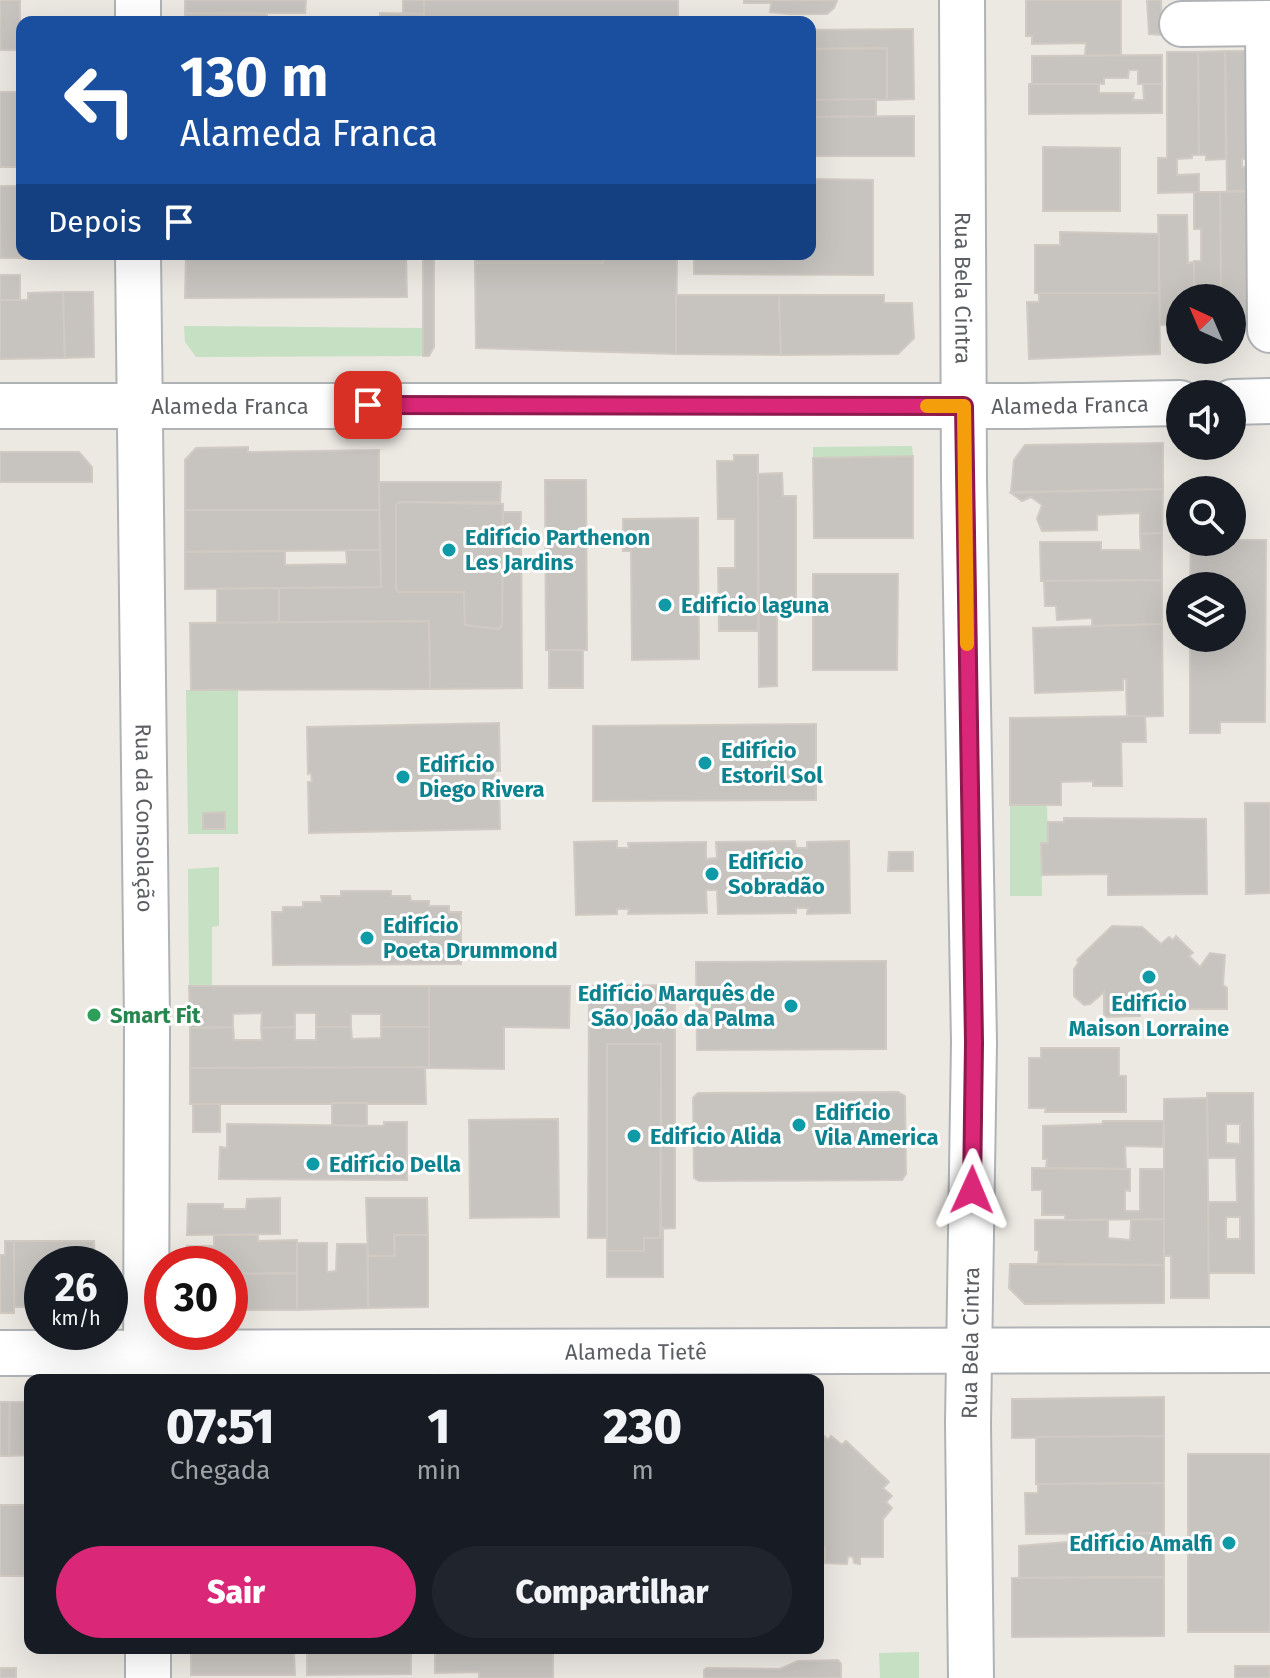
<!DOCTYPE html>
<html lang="pt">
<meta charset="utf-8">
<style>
body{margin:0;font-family:"Fira Sans",sans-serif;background:#20242c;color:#f1f3f6;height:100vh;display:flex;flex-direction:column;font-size:30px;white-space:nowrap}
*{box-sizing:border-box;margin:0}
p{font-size:26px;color:#9ea1a6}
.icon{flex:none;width:44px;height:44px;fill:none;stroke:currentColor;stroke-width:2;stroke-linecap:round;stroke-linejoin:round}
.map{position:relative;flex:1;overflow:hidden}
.side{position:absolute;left:24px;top:1374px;width:800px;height:280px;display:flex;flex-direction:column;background:#171b24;border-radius:16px;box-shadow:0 8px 32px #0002}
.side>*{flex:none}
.banner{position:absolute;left:16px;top:16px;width:800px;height:244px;border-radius:16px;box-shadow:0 8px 32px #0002;background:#1a4fa0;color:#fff;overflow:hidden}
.needle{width:52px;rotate:316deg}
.buttons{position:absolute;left:1166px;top:284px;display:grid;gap:16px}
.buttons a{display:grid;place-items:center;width:80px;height:80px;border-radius:50%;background:#171b24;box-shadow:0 8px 32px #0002;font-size:40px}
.speed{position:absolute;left:24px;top:1246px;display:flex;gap:16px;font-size:40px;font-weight:700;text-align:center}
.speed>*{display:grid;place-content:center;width:104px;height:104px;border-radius:50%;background:#171b24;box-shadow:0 8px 32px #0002;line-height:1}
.speed small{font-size:20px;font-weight:400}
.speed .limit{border:12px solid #d22;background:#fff;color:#111}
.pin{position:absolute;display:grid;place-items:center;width:68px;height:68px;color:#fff;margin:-34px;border-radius:16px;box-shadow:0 4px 12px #0006}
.me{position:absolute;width:88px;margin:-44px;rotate:1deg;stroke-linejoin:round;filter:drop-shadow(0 0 6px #0008)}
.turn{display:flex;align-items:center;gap:28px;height:168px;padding:0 32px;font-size:36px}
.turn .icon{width:104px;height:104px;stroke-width:2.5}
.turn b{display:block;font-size:56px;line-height:68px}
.then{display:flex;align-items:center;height:76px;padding:0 32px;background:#0003;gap:16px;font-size:30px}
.eta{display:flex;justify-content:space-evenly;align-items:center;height:136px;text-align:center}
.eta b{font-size:48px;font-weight:800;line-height:56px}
.button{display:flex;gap:16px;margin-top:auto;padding:16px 32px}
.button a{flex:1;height:92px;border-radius:48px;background:#db2777;color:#fff;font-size:32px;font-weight:800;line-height:92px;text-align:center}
.button a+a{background:#20242c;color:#f1f3f6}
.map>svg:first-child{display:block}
.green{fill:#c5e0c2}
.building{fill:#c7c4c0;stroke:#d0cac2;stroke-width:2;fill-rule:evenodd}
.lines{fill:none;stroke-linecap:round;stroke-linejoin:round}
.minor-casing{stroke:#b0b3b6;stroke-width:48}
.minor{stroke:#fff;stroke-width:44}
.route-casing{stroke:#8e194d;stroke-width:20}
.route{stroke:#db2777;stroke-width:14}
.slow{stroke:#f59e0b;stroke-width:14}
.culture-dot{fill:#0f9aa8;stroke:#fff;stroke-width:3}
.leisure-dot{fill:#2e9e5b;stroke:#fff;stroke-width:3}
.labels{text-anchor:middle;stroke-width:6;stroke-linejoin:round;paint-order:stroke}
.street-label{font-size:22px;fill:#5b5e62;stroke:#fff}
.culture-label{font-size:22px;font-weight:bold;fill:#0d838f;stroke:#fff;text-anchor:start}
.leisure-label{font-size:22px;font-weight:bold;fill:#27864d;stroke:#fff;text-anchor:start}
</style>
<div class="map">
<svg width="1270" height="1678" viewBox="0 0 1270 1678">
<rect width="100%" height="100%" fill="#ece9e3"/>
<g class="green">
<polygon points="184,326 423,328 423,356 196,357 185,342"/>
<polygon points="912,446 913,456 813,458 813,447"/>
<polygon points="186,690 238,690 238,834 188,834"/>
<polygon points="1010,805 1047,805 1048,843 1041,843 1042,896 1010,896"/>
<polygon points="219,867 219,926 212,927 212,986 189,986 188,869"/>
<polygon points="919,1652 919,1678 880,1678 879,1653"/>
</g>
<g class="building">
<rect x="0" y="0" width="20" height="50"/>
<polygon points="185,0 306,0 305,13 185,13"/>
<polygon points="403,0 424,0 424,14 403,13"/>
<rect x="424" y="0" width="254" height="22"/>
<polygon points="744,0 837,0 837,1 834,8 827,14 790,14 770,12 771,3 744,3"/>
<polygon points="1026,0 1121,0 1121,56 1085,56 1086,43 1032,44 1032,36 1026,36"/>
<polygon points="1147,0 1161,0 1162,35 1149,34"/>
<polygon points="185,13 267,14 267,22 185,22"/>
<polygon points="380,13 424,14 424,22 379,22"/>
<polygon points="913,29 914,99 887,100 887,48 810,49 810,30"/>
<polygon points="887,48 887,100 810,100 810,49"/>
<polygon points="1225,51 1257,51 1247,117 1247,159 1242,159 1242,167 1251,167 1252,191 1227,191"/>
<polygon points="1225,51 1226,159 1206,160 1206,155 1199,155 1198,52"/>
<polygon points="1167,52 1198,52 1199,155 1192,155 1192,158 1177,159 1177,175 1199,174 1199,192 1158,193 1158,158 1167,158"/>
<polygon points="1162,55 1162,84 1138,84 1138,70 1129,70 1128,78 1104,78 1104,84 1032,84 1032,56"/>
<polygon points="1029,84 1099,84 1099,93 1134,93 1133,100 1144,100 1143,84 1162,84 1162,113 1029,114"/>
<rect x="0" y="92" width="22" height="75"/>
<polygon points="876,99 876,117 810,117 810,100"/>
<polygon points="914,116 914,156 810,156 810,117"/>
<polygon points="1043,147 1120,148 1120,211 1043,211"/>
<polygon points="810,179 873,180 873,275 694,274 694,254 810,254"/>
<polygon points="0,186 22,186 22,254 35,254 35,258 0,258"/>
<polygon points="1252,191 1252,325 1232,325 1232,298 1221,298 1220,192"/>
<polygon points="1194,192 1220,192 1221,298 1194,298 1194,261 1201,261 1201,229 1194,229"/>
<polygon points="1158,215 1187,215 1188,263 1194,262 1194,298 1180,298 1180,325 1160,325"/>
<polygon points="1060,232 1159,234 1159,293 1035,293 1035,245 1060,245"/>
<polygon points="186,254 406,254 407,297 185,298"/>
<polygon points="423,254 434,254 434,347 429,356 423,356"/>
<rect x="475" y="254" width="128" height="9"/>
<polygon points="603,254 677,254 676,354 476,348 475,263 603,263"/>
<rect x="0" y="275" width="20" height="25"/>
<polygon points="63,292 65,358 0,359 0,300 28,300 28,293"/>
<polygon points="63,292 93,292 94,357 65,358"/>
<polygon points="1039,293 1159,293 1160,354 1029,359 1027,302 1039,302"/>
<polygon points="676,295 779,295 781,355 676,354"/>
<polygon points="779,295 884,295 884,303 912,303 914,338 898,354 781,355"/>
<polygon points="1163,443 1163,489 1011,492 1014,460 1025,445"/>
<polygon points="248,447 248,452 379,450 379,510 185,510 185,460 196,448"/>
<polygon points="0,452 79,452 92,467 92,482 0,482"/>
<polygon points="734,455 758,455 758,631 719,631 718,568 735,568 735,519 718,519 717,461 734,461"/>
<polygon points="913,456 913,538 814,538 813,458"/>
<polygon points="782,473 783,496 796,496 796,603 777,603 777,686 759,687 758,474"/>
<polygon points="545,480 586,480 587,650 546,650"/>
<polygon points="379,482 501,482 500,502 400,502 396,505 396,589 398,592 464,592 465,625 499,629 502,625 503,512 521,512 522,688 430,689 429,621 279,623 279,588 381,587"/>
<polygon points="1163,489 1162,533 1140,534 1140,513 1097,515 1097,530 1042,531 1037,519 1042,505 1031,497 1022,501 1011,493"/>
<polygon points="400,502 503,504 502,625 499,629 465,625 464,592 398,592 396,589 396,505"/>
<polygon points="185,510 379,510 380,550 185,552"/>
<polygon points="698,518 699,659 632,660 631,551 623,551 623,519"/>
<polygon points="1162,533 1162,580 1041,581 1040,542 1101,542 1101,550 1141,550 1140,534"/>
<polygon points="1232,540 1266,540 1265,722 1220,722 1220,733 1190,733 1190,638 1232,638 1232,586 1190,586 1191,542 1232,542"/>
<polygon points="346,550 380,550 381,587 185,589 185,552 285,551 285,565 347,564"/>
<polygon points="813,574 898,574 897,670 813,670"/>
<polygon points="1162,580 1162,624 1092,626 1092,618 1057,620 1056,606 1045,606 1044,581"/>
<polygon points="279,588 279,623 217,623 217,589"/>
<polygon points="429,621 430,689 191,690 190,623"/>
<polygon points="1162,624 1163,716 1127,717 1126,679 1123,679 1123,690 1035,693 1033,628"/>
<rect x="549" y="650" width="34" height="38"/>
<polygon points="1145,716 1146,742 1121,742 1122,786 1093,786 1093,781 1061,782 1061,805 1010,805 1010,718"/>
<polygon points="499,723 500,771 494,771 495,781 499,781 500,829 309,833 308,782 312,782 311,773 308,774 307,727"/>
<polygon points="816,724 816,800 593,801 593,726"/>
<polygon points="1245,803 1270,803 1270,893 1246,894"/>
<polygon points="225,812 225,829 203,829 203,813"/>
<polygon points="1064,818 1206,819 1207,894 1108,895 1108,874 1042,875 1041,843 1048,843 1048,822 1064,822"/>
<polygon points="617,841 617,848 629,848 628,843 706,842 706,859 717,858 716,842 795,841 796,848 807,848 807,842 849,841 850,913 807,914 808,908 796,908 796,913 718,914 717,890 706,890 707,913 628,914 629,909 617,909 617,914 576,915 574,842"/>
<polygon points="889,852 913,852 913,871 888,871"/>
<polygon points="341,891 391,891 391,896 410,896 411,901 429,901 429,906 449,906 449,912 461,912 461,964 273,965 272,912 283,912 283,907 303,907 303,902 322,902 321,896 341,896"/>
<polygon points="1112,926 1142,927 1161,944 1169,937 1173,940 1176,936 1193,953 1189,956 1200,967 1210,953 1225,955 1223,985 1227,988 1227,1009 1161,1009 1160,1002 1140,1003 1140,1016 1104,1017 1104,992 1090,1004 1084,1005 1074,996 1074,969 1079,962 1077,960"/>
<polygon points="886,961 886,1049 697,1050 696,962"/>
<polygon points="675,985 675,1228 661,1229 661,1044 607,1044 607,1238 588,1238 589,986"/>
<polygon points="189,986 429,986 429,1027 381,1027 381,1014 351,1014 351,1027 316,1027 316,1013 295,1013 295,1027 261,1028 262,1013 233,1014 233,1027 190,1028"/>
<polygon points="429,986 570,986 569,1028 504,1027 504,1069 429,1068"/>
<polygon points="233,1027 234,1040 262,1040 261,1028 295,1027 295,1040 316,1040 316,1027 351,1027 352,1039 381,1038 381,1027 429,1027 429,1068 190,1068 190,1028"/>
<polygon points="607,1044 661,1044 660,1238 644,1238 644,1251 607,1251"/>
<polygon points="1041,1048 1119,1048 1119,1076 1126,1076 1126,1112 1045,1112 1046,1108 1029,1108 1029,1058 1041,1058"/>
<polygon points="425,1067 426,1104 190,1104 190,1068"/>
<polygon points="898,1092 905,1096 906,1174 902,1180 699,1181 694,1178 693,1098 698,1093"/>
<path d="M1207 1093H1253L1254 1273H1208V1202H1237L1236 1158H1208ZM1226 1124H1240V1144L1226 1143ZM1226 1217H1240V1239H1226Z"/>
<polygon points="1207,1098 1209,1298 1171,1298 1171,1256 1164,1256 1164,1099"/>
<rect x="332" y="1103" width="35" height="23"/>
<rect x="193" y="1104" width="27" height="28"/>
<polygon points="558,1119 559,1217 470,1218 469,1120"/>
<polygon points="1103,1121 1164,1121 1163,1147 1125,1146 1126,1169 1046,1168 1047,1159 1043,1159 1043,1126 1102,1124"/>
<polygon points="384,1122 407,1122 407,1180 219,1179 220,1147 227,1148 227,1124 384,1126"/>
<polygon points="1032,1168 1130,1169 1130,1191 1125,1190 1125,1211 1140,1211 1140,1169 1164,1169 1164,1219 1065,1220 1065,1215 1042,1215 1042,1190 1032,1190"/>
<polygon points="280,1198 280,1234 187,1235 188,1204 223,1204 223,1209 246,1209 247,1199"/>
<polygon points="366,1198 427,1198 428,1235 394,1235 395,1256 368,1256"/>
<polygon points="1164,1219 1164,1265 1038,1264 1039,1250 1035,1250 1035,1220 1108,1220 1108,1238 1130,1240 1131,1220"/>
<polygon points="663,1228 663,1277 607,1277 607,1251 644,1251 644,1238 660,1238 661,1229"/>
<polygon points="214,1235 258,1235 258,1241 297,1240 297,1273 230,1274 230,1264 187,1264 187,1246 214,1246"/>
<polygon points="394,1235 428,1235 428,1307 368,1308 368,1256 395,1256"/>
<polygon points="5,1241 14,1241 14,1313 0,1313 0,1255 5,1255"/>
<polygon points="14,1241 94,1241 95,1264 42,1264 42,1307 14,1307"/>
<polygon points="297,1243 327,1243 327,1272 336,1271 337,1244 367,1244 368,1308 297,1310"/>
<polygon points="1010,1264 1164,1265 1164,1303 1025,1304 1009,1288"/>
<polygon points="297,1273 297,1310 230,1310 230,1274"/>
<polygon points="1164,1397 1164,1436 1012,1438 1012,1399"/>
<polygon points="0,1402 10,1402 9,1456 0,1456"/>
<polygon points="10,1402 30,1402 30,1455 9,1456"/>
<polygon points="824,1436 828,1440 831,1436 842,1445 846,1441 889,1482 883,1488 892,1496 886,1502 892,1508 883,1519 883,1557 860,1557 860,1564 854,1563 853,1557 848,1556 847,1564 825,1563 825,1547 818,1540 818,1442"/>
<polygon points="1164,1436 1164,1483 1036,1484 1036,1437"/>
<rect x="1188" y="1454" width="82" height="178"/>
<polygon points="1164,1483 1164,1533 1026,1534 1025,1493 1038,1493 1038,1484"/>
<rect x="0" y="1505" width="30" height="71"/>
<polygon points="1164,1533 1164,1577 1019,1578 1019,1546 1068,1542 1068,1534"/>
<polygon points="1164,1577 1164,1636 1012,1637 1012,1578"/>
<polygon points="191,1648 411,1648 411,1674 307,1675 307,1653 294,1653 295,1675 191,1675"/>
<polygon points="435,1648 553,1648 553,1678 479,1678 479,1672 435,1673"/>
<polygon points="838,1660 841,1664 841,1678 704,1678 704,1670 707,1668 780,1669 798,1661"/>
<rect x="1235" y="1666" width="35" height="12"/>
<rect x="0" y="1668" width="16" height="10"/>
</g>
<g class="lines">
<g class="minor-casing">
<g id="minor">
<path id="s1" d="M962 0 964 480 974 1043 968 1423 971 1678"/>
<polyline points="138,22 138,0"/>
<polyline points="1268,23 1270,330"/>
<polyline points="1182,24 1270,23"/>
<path id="s2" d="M138 254 147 1022 146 1380"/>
<polyline points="1232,402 1270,401"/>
<path id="s3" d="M0 406H1025L1180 403"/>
<path id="s4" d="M0 1353 1270 1350"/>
<polyline points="148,1648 148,1678"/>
</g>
</g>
<use href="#minor" class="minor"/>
</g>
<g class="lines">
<g class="route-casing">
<polyline id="route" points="368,405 964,406 974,1043 972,1190"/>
</g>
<use href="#route" class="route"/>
<polyline class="slow" points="927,406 964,406 967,644"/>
</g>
<g class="culture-dot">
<circle cx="449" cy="550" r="8"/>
<circle cx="665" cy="605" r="8"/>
<circle cx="705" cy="763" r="8"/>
<circle cx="403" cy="777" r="8"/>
<circle cx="712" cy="874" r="8"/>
<circle cx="367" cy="938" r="8"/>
<circle cx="1149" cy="977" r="8"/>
<circle cx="791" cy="1006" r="8"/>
<circle cx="799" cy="1125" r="8"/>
<circle cx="634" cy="1136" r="8"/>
<circle cx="313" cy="1164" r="8"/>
<circle cx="1229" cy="1543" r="8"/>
</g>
<circle class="leisure-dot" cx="94" cy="1015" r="8"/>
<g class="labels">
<g class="street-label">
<text dy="8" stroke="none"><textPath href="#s1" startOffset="288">Rua Bela Cintra</textPath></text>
<text dy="8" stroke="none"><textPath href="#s3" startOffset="230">Alameda Franca</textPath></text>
<text dy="8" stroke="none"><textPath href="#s3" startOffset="1070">Alameda Franca</textPath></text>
<text dy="8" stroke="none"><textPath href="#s2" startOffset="564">Rua da Consolação</textPath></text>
<text transform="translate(970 1343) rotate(-89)" y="8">Rua Bela Cintra</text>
<text dy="8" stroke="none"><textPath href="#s4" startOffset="636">Alameda Tietê</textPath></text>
</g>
<g class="culture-label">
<text x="465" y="545">Edifício Parthenon<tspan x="465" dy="25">Les Jardins</tspan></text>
<text x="681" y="613">Edifício laguna</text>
<text x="721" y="758">Edifício<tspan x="721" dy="25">Estoril Sol</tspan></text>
<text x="419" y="772">Edifício<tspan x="419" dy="25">Diego Rivera</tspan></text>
<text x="728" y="869">Edifício<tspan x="728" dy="25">Sobradão</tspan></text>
<text x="383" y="933">Edifício<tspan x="383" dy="25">Poeta Drummond</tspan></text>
<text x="775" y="1001" text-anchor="end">Edifício Marquês de<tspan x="775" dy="25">São João da Palma</tspan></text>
<text x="1149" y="1011" text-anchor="middle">Edifício<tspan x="1149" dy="25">Maison Lorraine</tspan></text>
<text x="815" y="1120">Edifício<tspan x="815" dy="25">Vila America</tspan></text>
<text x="650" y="1144">Edifício Alida</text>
<text x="329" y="1172">Edifício Della</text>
<text x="1213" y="1551" text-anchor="end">Edifício Amalfi</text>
</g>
<g class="leisure-label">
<text x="110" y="1023">Smart Fit</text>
</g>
</g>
</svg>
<div class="buttons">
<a><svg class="needle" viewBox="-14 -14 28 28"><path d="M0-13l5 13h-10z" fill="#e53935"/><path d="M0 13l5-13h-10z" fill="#9ea1a6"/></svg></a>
<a><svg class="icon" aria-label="sound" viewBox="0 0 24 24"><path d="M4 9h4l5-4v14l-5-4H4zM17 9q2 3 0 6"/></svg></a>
<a><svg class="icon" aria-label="search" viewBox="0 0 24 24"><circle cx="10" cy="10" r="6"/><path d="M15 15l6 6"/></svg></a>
<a><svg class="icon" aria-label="layers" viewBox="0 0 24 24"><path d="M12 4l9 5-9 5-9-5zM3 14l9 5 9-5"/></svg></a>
</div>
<div class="speed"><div>26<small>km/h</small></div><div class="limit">30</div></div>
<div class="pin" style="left:368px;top:405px;background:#d93025"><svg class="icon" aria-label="arrive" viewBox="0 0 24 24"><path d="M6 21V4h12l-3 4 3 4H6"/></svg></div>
<svg class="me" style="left:972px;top:1190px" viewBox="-20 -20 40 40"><path d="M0-17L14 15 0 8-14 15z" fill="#db2777" stroke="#fff" stroke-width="4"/></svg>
<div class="banner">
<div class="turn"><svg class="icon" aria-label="left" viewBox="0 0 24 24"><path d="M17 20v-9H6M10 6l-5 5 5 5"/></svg><div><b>130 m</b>Alameda Franca</div></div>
<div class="then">Depois<svg class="icon" aria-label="arrive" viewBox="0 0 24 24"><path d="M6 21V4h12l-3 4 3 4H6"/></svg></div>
</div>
<section class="side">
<div class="eta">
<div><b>07:51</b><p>Chegada</p></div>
<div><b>1</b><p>min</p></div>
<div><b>230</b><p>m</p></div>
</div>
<div class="button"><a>Sair</a><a>Compartilhar</a></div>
</section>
</div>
